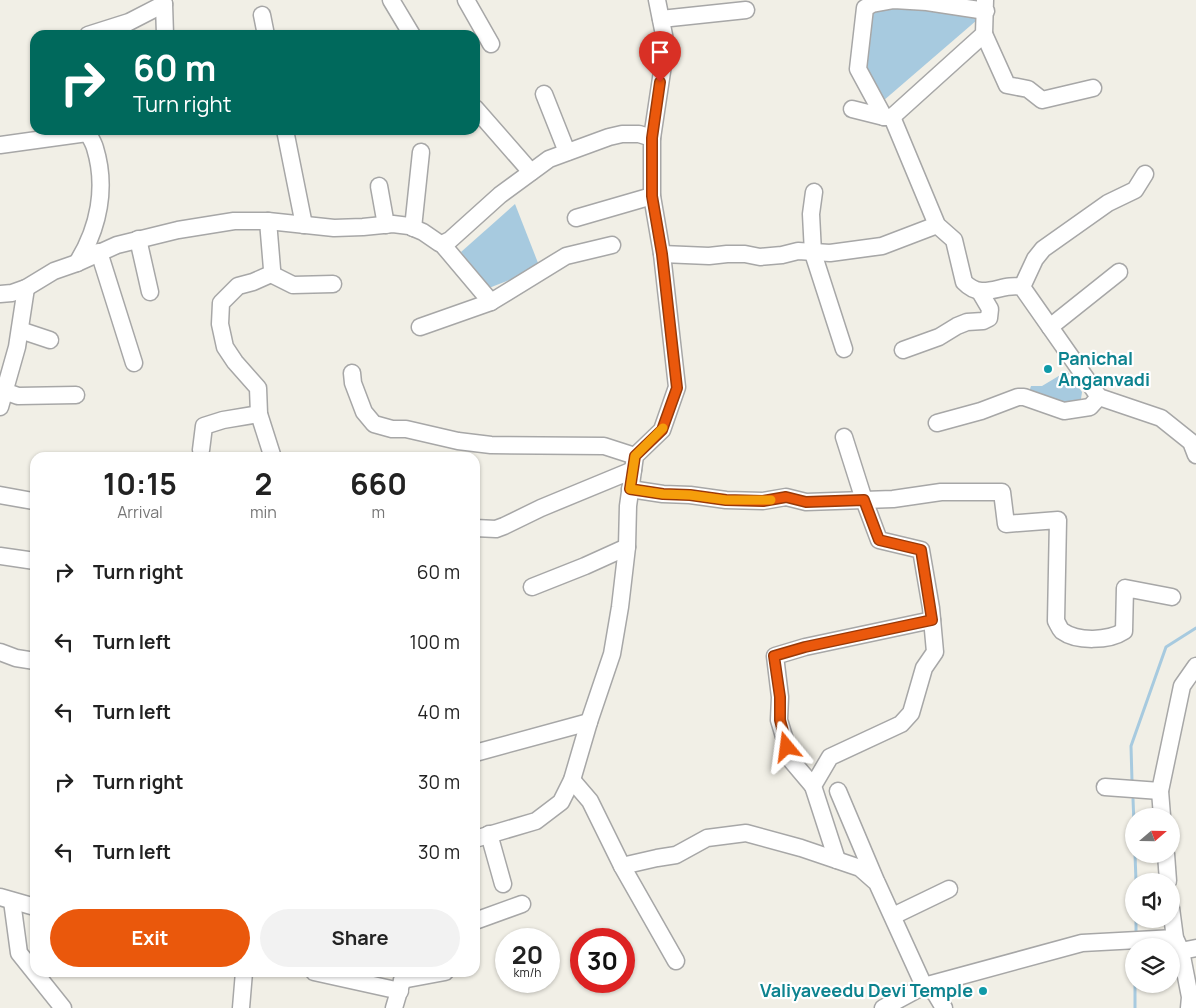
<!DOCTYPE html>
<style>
body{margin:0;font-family:Manrope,sans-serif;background:#f2f2f2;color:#222;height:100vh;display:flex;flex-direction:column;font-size:19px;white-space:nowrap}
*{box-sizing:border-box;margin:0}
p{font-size:16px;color:#767676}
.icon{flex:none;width:28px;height:28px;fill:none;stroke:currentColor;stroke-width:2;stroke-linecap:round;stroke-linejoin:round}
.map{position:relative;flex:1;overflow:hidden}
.sheet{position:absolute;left:30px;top:452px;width:450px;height:525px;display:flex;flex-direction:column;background:#fff;border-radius:15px;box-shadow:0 1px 4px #0004}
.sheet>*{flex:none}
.banner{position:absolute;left:30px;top:30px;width:450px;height:105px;border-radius:15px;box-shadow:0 1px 4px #0004;background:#00695c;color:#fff;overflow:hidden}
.needle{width:32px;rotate:70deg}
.tools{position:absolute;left:1125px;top:808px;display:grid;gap:10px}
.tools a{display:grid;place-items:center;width:55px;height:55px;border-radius:50%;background:#fff;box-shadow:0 1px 4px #0004;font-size:25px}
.speed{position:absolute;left:495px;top:928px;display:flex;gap:10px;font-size:25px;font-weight:700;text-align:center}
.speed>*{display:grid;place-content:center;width:65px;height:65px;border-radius:50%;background:#fff;box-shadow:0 1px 4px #0004;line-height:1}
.speed small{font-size:12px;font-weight:400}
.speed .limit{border:8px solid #d22;background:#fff;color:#111}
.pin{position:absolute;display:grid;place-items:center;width:42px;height:42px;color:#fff;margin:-51px -21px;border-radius:50% 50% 50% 0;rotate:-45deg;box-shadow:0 0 5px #0007}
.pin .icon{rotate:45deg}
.me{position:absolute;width:55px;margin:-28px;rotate:344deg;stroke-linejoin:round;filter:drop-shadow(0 0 4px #0008)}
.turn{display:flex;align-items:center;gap:18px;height:105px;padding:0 20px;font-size:22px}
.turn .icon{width:65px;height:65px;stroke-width:2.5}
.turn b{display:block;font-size:35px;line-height:42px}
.eta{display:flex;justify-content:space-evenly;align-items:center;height:85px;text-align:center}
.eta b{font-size:30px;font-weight:700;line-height:35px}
.cta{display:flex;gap:10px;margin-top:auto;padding:10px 20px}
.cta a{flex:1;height:58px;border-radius:30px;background:#ea580c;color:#fff;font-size:20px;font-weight:700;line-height:58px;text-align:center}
.cta a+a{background:#f2f2f2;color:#222}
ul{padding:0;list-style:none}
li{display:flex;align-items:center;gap:15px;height:70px;padding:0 20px}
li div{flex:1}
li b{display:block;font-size:19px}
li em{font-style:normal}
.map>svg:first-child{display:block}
.water{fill:#a7cadf}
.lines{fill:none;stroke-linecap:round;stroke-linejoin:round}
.stream{stroke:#a7cadf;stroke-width:3}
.minor-casing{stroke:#a7a7a7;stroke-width:19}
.minor{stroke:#fff;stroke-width:16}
.route-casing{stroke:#983908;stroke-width:12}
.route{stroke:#ea580c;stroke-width:9}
.slow{stroke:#f59e0b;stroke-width:9}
.culture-dot{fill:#0f9aa8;stroke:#fff;stroke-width:2}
.labels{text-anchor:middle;stroke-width:4.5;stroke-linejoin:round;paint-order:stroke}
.culture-label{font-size:18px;font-weight:bold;fill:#0d838f;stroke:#fff;text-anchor:start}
</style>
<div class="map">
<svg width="1196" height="1008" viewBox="0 0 1196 1008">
<rect width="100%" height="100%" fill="#f1efe6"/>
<g class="water">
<polygon points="867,0 968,2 977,20 883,101 853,55"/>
<polygon points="515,204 540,268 489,288 461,252"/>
<polygon points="1067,371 1082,392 1081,399 1070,404 1028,395 1031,386 1042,386"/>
</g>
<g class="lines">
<g class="stream">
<polyline points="1132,781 1131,746 1166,647 1196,628"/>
<polyline points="1133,799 1134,824"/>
<polyline points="1135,854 1136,881"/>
<polyline points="1136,933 1136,919"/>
<polyline points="1135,1008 1135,984"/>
</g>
<g class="minor-casing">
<g id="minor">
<polyline points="391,0 412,35"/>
<polyline points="466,0 491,44"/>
<polyline points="985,0 984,34 892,117 884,117 858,69 865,8 872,4 894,0 927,2 986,11"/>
<polyline points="164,4 165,35"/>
<polyline points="262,15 266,35"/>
<polyline points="661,19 746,10"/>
<polyline points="984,34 1007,85 1028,89 1042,100 1093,88"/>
<polyline points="88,35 129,22 164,4 163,0"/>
<polyline points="544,94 567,152"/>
<polyline points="475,108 531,172"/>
<polyline points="852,109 884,117"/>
<path d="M892 117 937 225 954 240 964 282C983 302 1001 282 1022 287L1099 397 1161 418 1191 442 1196 455"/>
<polyline points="285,130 304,225"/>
<polyline points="0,145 87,133"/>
<polyline points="379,186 386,225"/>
<polyline points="814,192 811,214 813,253 844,349"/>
<polyline points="576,218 652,196"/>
<polyline points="268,221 272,269 271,274 253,282 238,286 221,303 220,324 225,347 235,362 258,388 259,414 273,458"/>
<polyline points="413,228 421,152"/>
<polyline points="138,239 150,292"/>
<polyline points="442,244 491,302"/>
<polyline points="99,252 134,363"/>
<polyline points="662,254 709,256 727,254 745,254 760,257 782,255 798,251 830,253 882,246 937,225"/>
<path d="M77 263C99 228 107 187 95 148 93 141 89 136 86 130"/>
<polyline points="271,274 293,285 333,284"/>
<polyline points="1022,287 1035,259 1043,249 1108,203 1135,190 1145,174"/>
<polyline points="0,294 12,293 26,288 54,271 77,263 117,245 178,230 234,221 268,221 334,228 363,227 393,224 409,226 423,232 439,243 442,244 450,240 500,195 549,159 609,137 622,134 639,134 652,138"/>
<polyline points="420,327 491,302 566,256 612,245"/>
<polyline points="1050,327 1119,272"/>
<polyline points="20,330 50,340"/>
<polyline points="903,350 939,337 957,326 967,322 983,321 989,318 990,309 980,292"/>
<polyline points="352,373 353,383 364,412 374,424 392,429 406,429 458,441 491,445 604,446 635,456"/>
<polyline points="4,391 18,396 76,395"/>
<polyline points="0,407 17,347 26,288"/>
<polyline points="937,423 981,411 1018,397 1024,397 1064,411 1090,407 1099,397"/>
<polyline points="201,450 204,426 223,420 259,414"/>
<path d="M630 489 663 494 690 495 726 500 763 501 786 497 806 502 893 499 941 492H1002L1006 524 1058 520 1056 621C1058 624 1059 628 1062 631 1077 642 1109 641 1124 631L1125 588 1172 597"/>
<polyline points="0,495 33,501"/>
<polyline points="475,528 496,529 504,526 541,508 633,470"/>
<polyline points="0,556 35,561"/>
<polyline points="532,587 585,566 627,547"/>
<polyline points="0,652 16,658 35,661"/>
<polyline points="475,753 589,722"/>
<polyline points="572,780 590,801 622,866 676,961"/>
<polyline points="813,786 791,760 779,720 780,697 775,656 805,647 932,620"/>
<polyline points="1105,787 1160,791"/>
<polyline points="838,791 876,881"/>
<polyline points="1162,816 1160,791 1182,686 1196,666"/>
<polyline points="489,834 503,884"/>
<polyline points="475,839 536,821 561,802 572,780 589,722 612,654 620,607 627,547 628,506 635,456 662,430 677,387 662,254 652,196 652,138 666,45 657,0"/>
<polyline points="1166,854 1168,881"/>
<polyline points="837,860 813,786 830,757 901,724 911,713 924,668 935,652 931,608 921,550 879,540 864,500 844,437"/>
<polyline points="622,866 657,858 676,855 707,838 746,833 801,848 860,868 877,883 924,986"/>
<polyline points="0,897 35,907"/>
<polyline points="12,901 19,953 63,1008"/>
<polyline points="1171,908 1175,938 1181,951 1190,997 1189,1008"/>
<polyline points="893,916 949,889"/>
<polyline points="475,921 522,904"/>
<polyline points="1181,951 1196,948"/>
<polyline points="314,972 400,991"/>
<polyline points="402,980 445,972"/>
<polyline points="924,986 935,993 944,1008"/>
<polyline points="241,1008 244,972"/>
<polyline points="394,1008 402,981"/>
<polyline points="883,1008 924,986 1082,943 1175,938"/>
</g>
</g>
<use href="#minor" class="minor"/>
</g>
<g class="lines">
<g class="route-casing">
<polyline id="route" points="660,82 652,138 652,196 662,254 677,388 662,430 635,456 630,489 663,494 690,495 726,500 763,501 786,497 806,502 864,500 879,540 921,550 932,620 805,647 774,656 780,697 780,720 787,747"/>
</g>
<use href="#route" class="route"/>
<polyline class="slow" points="663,428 635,456 630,489 663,494 690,495 726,500 771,500"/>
</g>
<g class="culture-dot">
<circle cx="1048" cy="369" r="5"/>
<circle cx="983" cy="991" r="5"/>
</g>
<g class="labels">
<g class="culture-label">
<text x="1058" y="365">Panichal<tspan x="1058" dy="21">Anganvadi</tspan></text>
<text x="973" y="997" text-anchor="end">Valiyaveedu Devi Temple</text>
</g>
</g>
</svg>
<div class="tools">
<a><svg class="needle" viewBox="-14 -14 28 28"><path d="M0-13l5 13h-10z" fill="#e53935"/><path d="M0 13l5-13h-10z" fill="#767676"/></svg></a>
<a><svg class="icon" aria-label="sound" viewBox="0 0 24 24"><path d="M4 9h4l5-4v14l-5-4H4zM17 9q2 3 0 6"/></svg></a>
<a><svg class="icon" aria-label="layers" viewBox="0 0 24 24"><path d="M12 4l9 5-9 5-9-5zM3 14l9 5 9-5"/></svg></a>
</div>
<div class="speed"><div>20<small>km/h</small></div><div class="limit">30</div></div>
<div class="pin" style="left:660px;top:82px;background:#d93025"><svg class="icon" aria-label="arrive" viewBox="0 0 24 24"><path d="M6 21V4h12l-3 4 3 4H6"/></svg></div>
<svg class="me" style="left:787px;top:747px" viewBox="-20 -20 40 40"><path d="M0-17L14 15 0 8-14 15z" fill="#ea580c" stroke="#fff" stroke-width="4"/></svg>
<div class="banner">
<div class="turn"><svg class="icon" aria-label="right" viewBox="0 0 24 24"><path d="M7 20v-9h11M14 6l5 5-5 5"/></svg><div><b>60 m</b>Turn right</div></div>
</div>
<section class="sheet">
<div class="eta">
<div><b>10:15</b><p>Arrival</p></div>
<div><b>2</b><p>min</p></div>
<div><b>660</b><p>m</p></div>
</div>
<ul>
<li><svg class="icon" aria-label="right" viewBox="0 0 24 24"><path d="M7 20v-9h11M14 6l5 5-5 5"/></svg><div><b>Turn right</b></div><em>60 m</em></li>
<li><svg class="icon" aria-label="left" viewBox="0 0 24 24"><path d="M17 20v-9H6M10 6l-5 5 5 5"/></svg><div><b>Turn left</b></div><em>100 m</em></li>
<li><svg class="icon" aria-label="left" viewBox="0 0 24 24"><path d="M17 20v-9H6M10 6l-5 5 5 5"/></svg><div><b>Turn left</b></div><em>40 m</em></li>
<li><svg class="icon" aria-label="right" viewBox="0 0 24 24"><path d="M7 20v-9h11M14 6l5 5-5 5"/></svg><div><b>Turn right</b></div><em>30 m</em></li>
<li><svg class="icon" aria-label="left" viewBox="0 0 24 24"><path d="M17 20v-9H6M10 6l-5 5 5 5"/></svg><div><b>Turn left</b></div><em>30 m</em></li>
</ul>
<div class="cta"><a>Exit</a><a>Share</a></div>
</section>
</div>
